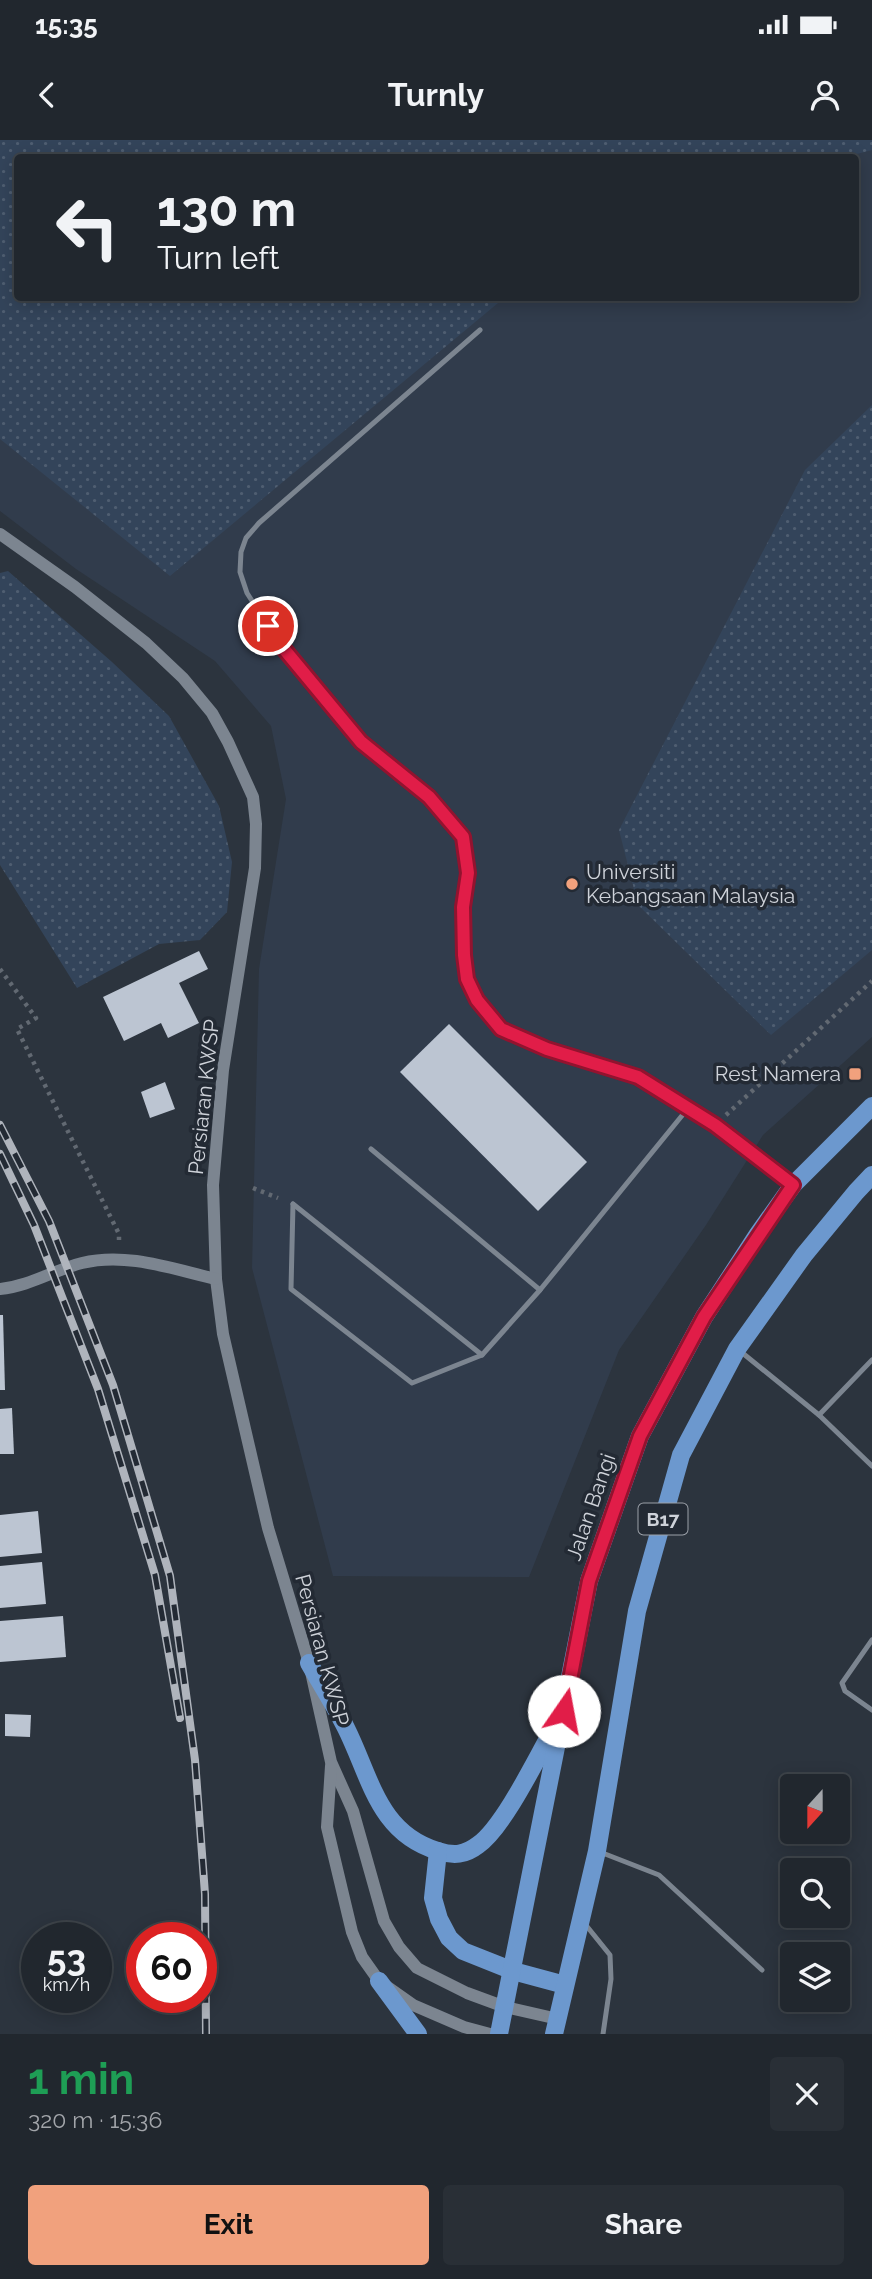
<!DOCTYPE html>
<meta charset="utf-8">
<style>
body{margin:0;font-family:Raleway,sans-serif;background:#292f36;color:#f1f3f6;height:100vh;display:flex;flex-direction:column;font-size:26px;white-space:nowrap}
*{box-sizing:border-box;margin:0}
p{font-size:23px;color:#a2a5aa}
.icon{flex:none;width:38px;height:38px;fill:none;stroke:currentColor;stroke-width:2;stroke-linecap:round;stroke-linejoin:round}
.map{position:relative;height:1894px;overflow:hidden}
.side{display:flex;flex-direction:column;background:#21272e;flex:1}
.side>*{flex:none}
.banner{position:absolute;left:14px;top:14px;width:845px;height:147px;border-radius:7px;box-shadow:0 4px 18px #0003,0 0 0 2px #3e444a;background:#21272e;color:#f1f3f6;overflow:hidden}
.needle{width:46px;rotate:201deg}
.controls{position:absolute;left:780px;top:1634px;display:grid;gap:14px}
.controls a{display:grid;place-items:center;width:70px;height:70px;border-radius:7px;background:#21272e;box-shadow:0 4px 18px #0003,0 0 0 2px #3e444a;font-size:35px}
.speed{position:absolute;left:21px;top:1782px;display:flex;gap:14px;font-size:35px;font-weight:700;text-align:center}
.speed>*{display:grid;place-content:center;width:91px;height:91px;border-radius:50%;background:#21272e;box-shadow:0 4px 18px #0003,0 0 0 2px #3e444a;line-height:1}
.speed small{font-size:18px;font-weight:400}
.speed .limit{border:10px solid #d22;background:#fff;color:#111}
.pin{position:absolute;display:grid;place-items:center;width:60px;height:60px;color:#fff;margin:-30px;border:4px solid #fff;border-radius:50%;box-shadow:0 2px 7px #0007}
.me{position:absolute;width:77px;margin:-38px;rotate:12deg;stroke-linejoin:round;filter:drop-shadow(0 0 5px #0008)}
.turn{display:flex;align-items:center;gap:24px;height:147px;padding:0 28px;font-size:32px}
.turn .icon{width:91px;height:91px;stroke-width:2.5}
.turn b{display:block;font-size:49px;line-height:60px}
.round{display:grid;place-items:center;flex:none;width:74px;height:74px;border-radius:7px;background:#292f36}
.head{display:flex;align-items:center;justify-content:space-between;height:119px;padding:0 28px}
h1{font-size:42px;font-weight:700;line-height:52px;color:#1e9e55}
.primary-button{display:flex;gap:14px;margin-top:auto;padding:14px 28px}
.primary-button a{flex:1;height:80px;border-radius:7px;background:#f1a17d;color:#111;font-size:28px;font-weight:700;line-height:80px;text-align:center}
.primary-button a+a{background:#292f36;color:#f1f3f6}
.status{display:flex;justify-content:space-between;align-items:center;height:49px;padding:0 35px;background:#21272e;direction:ltr}
.status svg{height:19px;fill:currentColor}
header{display:flex;justify-content:space-between;align-items:center;height:91px;padding:0 28px;background:#21272e;font-size:32px;font-weight:700}
.map>svg:first-child{display:block}
.built{fill:#313c4c;fill-rule:evenodd}
.grass{fill:url(#grass-dots)}
.building{fill:#bcc5d2}
.lines{fill:none;stroke-linecap:round;stroke-linejoin:round}
.path{stroke:#626972;stroke-width:4.5;stroke-dasharray:3.5 5;stroke-linecap:butt}
.service{stroke:#7c8590;stroke-width:5}
.tertiary{stroke:#7c8590;stroke-width:12}
.primary{stroke:#6c98ce;stroke-width:18}
.rail-casing{stroke:#afb4bc;stroke-width:8}
.rail{stroke:#232a34;stroke-width:5;stroke-dasharray:16;stroke-linecap:butt}
.route-casing{stroke:#92132f;stroke-width:18}
.route{stroke:#e11d48;stroke-width:12}
.poi-dot{fill:#f1a17d;stroke:#232a34;stroke-width:2.5}
.labels{text-anchor:middle;stroke-width:7;stroke-linejoin:round;paint-order:stroke}
.shield{fill:#232a34;stroke:#9ba0a8;stroke-width:2}
.shield-label{font-size:19px;font-weight:bold;fill:#ced2d9}
.poi-label{font-size:21px;fill:#ced2d9;stroke:#232a34;text-anchor:start}
.street-label{font-size:21px;fill:#ced2d9;stroke:#232a34}
</style>
<div class="status"><b>15:35</b><svg viewBox="0 0 49 12"><path d="M0 12V9h3v3zM5 12V6h3v6zM10 12V3h3v9zM15 12V0h3v12zM26 1h20v11H26zM47 4h2v5h-2z"/></svg></div>
<header><svg class="icon" aria-label="back" viewBox="0 0 24 24"><path d="M15 5l-7 7 7 7"/></svg>Turnly<svg class="icon" aria-label="person" viewBox="0 0 24 24"><circle cx="12" cy="8" r="4"/><path d="M4 21q1-7 8-7t8 7"/></svg></header>
<div class="map">
<svg width="872" height="1894" viewBox="0 0 872 1894">
<defs>
<pattern id="grass-dots" width="8" height="8" patternUnits="userSpaceOnUse" patternTransform="scale(1.75)"><rect width="8" height="8" fill="#33445a"/><path d="M2 2h.1M6 6h.1" fill="none" stroke="#4f5e71" stroke-width="1.8" stroke-linecap="round"/></pattern>
</defs>
<rect width="100%" height="100%" fill="#2c343e"/>
<path class="built" d="M0 0H872V897L763 995 706 1085 619 1210 529 1437 333 1436 252 1128 259 829 286 659 271 586 215 521 76 429 0 371ZM18 18H856V158H18Z"/>
<g class="grass">
<polygon points="0,0 872,0 872,10 853,15 851,18 18,18 18,158 504,158 170,436 0,299"/>
<polygon points="872,265 872,810 771,895 638,765 619,690 805,330"/>
<polygon points="8,431 112,522 169,576 219,666 232,722 227,772 200,800 159,804 77,848 0,725 0,433"/>
</g>
<g class="building">
<polygon points="199,811 208,829 179,843 199,883 168,898 161,883 124,901 103,857"/>
<polygon points="449,884 587,1022 538,1071 400,932"/>
<polygon points="165,942 175,969 150,978 141,952"/>
<polygon points="0,1175 3,1175 5,1250 0,1250"/>
<polygon points="12,1268 14,1314 0,1314 0,1269"/>
<polygon points="38,1371 42,1413 0,1417 0,1375"/>
<polygon points="42,1422 46,1464 0,1468 0,1426"/>
<polygon points="63,1476 66,1517 0,1522 0,1481"/>
<polygon points="5,1574 31,1575 30,1597 5,1596"/>
</g>
<g class="lines">
<g class="path">
<polyline points="0,829 36,878 17,889 119,1094 119,1100"/>
<polyline points="726,975 872,841"/>
<polyline points="253,1048 278,1058"/>
</g>
<g class="service">
<polyline points="480,190 259,383 246,398 241,412 240,432 247,453 279,503 361,602 429,657 463,697 468,733 463,767 464,815 467,839 477,860 501,889 547,909 638,937 689,967 790,1042"/>
<polyline points="371,1009 540,1150"/>
<polyline points="293,1064 291,1149 412,1243 482,1215 540,1150 689,967"/>
<polyline points="293,1064 482,1215"/>
<polyline points="740,1211 819,1275 872,1326"/>
<polyline points="819,1275 872,1220"/>
<polyline points="872,1500 842,1543 845,1551 872,1570"/>
<polyline points="600,1712 659,1735 762,1830"/>
<polyline points="585,1784 610,1815 611,1839 603,1894"/>
</g>
<g class="tertiary">
<polyline points="0,394 75,447 146,503 183,538 212,573 228,602 253,657 256,684 255,728 223,930 213,1045 216,1139 223,1194 268,1388 309,1523 331,1622 353,1671 384,1781 399,1807 417,1828 467,1853 505,1867 558,1879"/>
<path d="M0 1149C30 1146 54 1130 82 1123 127 1112 172 1129 216 1139"/>
<polyline points="331,1626 327,1687 352,1792 362,1817 379,1841 413,1865 464,1887 490,1894"/>
</g>
<g class="primary">
<path d="M309 1523C321 1544 335 1566 346 1588 371 1638 378 1693 438 1711 454 1716 465 1715 478 1705 504 1687 539 1614 556 1584"/>
<polyline points="438,1711 433,1758 439,1779 449,1798 463,1811 513,1831 565,1845"/>
<polyline points="379,1841 418,1894"/>
<polyline points="499,1894 589,1441 640,1296 704,1177 758,1094 793,1045 872,966"/>
<polyline points="554,1894 597,1711 637,1471 681,1315 737,1209 804,1115 856,1052 872,1035"/>
</g>
<g class="rail-casing">
<g id="rail">
<polyline points="0,985 49,1081 113,1245 170,1436 195,1620 205,1754 206,1894"/>
<polyline points="0,1014 34,1085 98,1249 155,1435 180,1578"/>
</g>
</g>
<use href="#rail" class="rail"/>
</g>
<g class="lines">
<g class="route-casing">
<polyline id="route" points="268,486 279,503 361,602 429,657 463,697 468,733 463,767 464,815 467,839 477,860 501,889 547,909 638,937 715,985 793,1045 704,1177 640,1296 589,1441 564,1571"/>
</g>
<use href="#route" class="route"/>
</g>
<g class="poi-dot">
<circle cx="572" cy="744" r="7"/>
<rect x="848" y="927" width="14" height="14" rx="3.5"/>
</g>
<g class="labels">
<rect class="shield" x="638.5" y="1363.5" width="49" height="31" rx="5"/>
<g class="shield-label">
<text x="663" y="1386">B17</text>
</g>
<g class="poi-label">
<text x="586" y="739">Universiti<tspan x="586" dy="24">Kebangsaan Malaysia</tspan></text>
<text x="841" y="941" text-anchor="end">Rest Namera</text>
</g>
<g class="street-label">
<text transform="translate(204 957) rotate(-84)" y="7">Persiaran KWSP</text>
<text transform="translate(591 1367) rotate(-71)" y="7">Jalan Bangi</text>
<text transform="translate(322 1510) rotate(75)" y="7">Persiaran KWSP</text>
</g>
</g>
</svg>
<div class="controls">
<a><svg class="needle" viewBox="-14 -14 28 28"><path d="M0-13l5 13h-10z" fill="#e53935"/><path d="M0 13l5-13h-10z" fill="#a2a5aa"/></svg></a>
<a><svg class="icon" aria-label="search" viewBox="0 0 24 24"><circle cx="10" cy="10" r="6"/><path d="M15 15l6 6"/></svg></a>
<a><svg class="icon" aria-label="layers" viewBox="0 0 24 24"><path d="M12 4l9 5-9 5-9-5zM3 14l9 5 9-5"/></svg></a>
</div>
<div class="speed"><div>53<small>km/h</small></div><div class="limit">60</div></div>
<div class="pin" style="left:268px;top:486px;background:#d93025"><svg class="icon" aria-label="arrive" viewBox="0 0 24 24"><path d="M6 21V4h12l-3 4 3 4H6"/></svg></div>
<svg class="me" style="left:564px;top:1571px" viewBox="-20 -20 40 40"><circle r="19" fill="#fff"/><path d="M0-13L10 11 0 6-10 11z" fill="#e11d48"/></svg>
<div class="banner">
<div class="turn"><svg class="icon" aria-label="left" viewBox="0 0 24 24"><path d="M17 20v-9H6M10 6l-5 5 5 5"/></svg><div><b>130 m</b>Turn left</div></div>
</div>
</div>
<section class="side">
<div class="head"><div><h1>1 min</h1><p>320 m · 15:36</p></div><a class="round"><svg class="icon" aria-label="close" viewBox="0 0 24 24"><path d="M6 6l12 12M18 6L6 18"/></svg></a></div>
<div class="primary-button"><a>Exit</a><a>Share</a></div>
</section>
